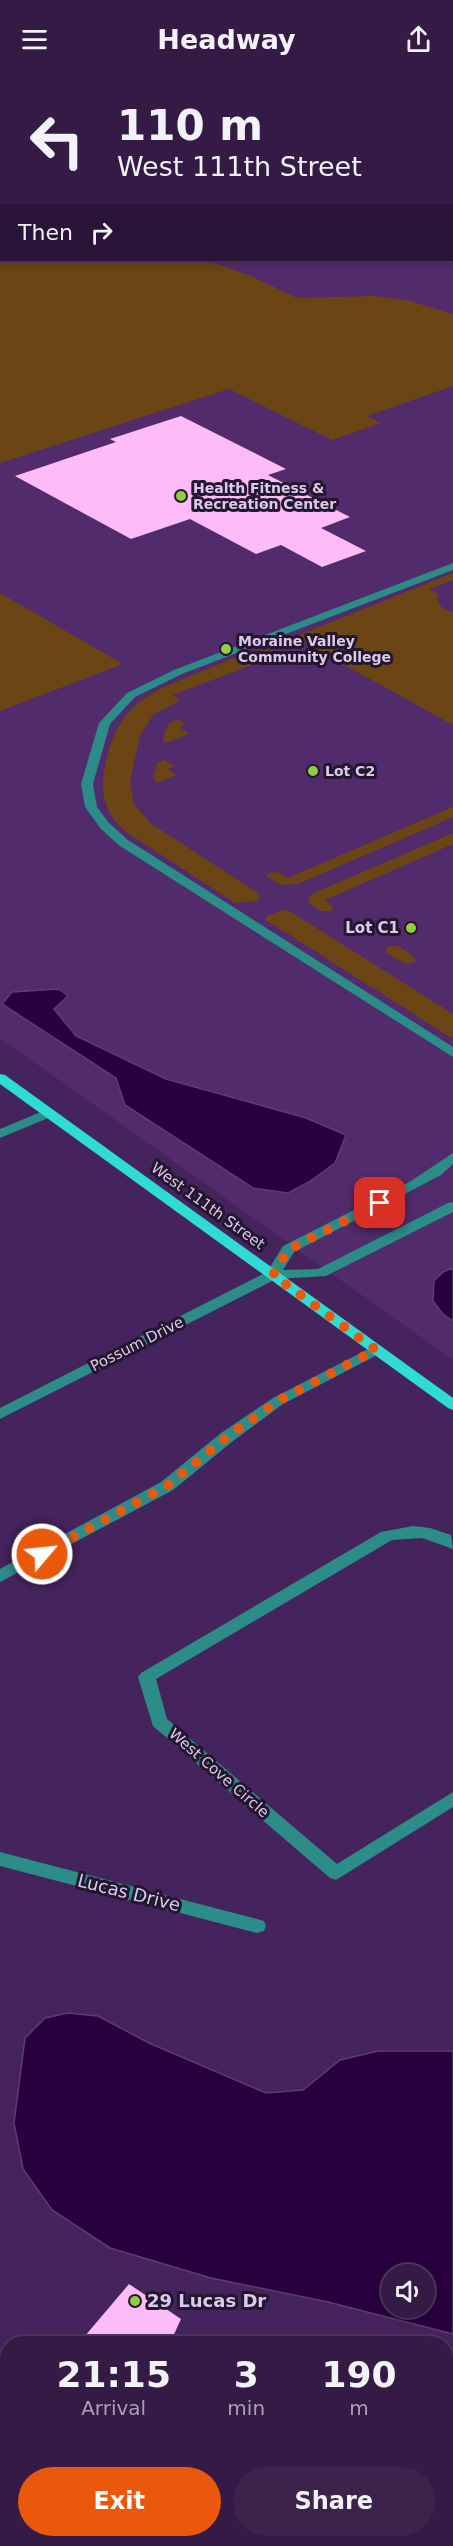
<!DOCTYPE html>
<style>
body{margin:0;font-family:"DejaVu Sans",sans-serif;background:#3c234c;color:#f1f3f6;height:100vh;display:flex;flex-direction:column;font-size:22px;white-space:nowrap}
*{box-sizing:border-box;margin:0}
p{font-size:20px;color:#a9a1b3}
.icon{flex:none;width:33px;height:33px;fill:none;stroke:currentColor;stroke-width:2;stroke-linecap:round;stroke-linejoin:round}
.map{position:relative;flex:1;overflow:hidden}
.drawer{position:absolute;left:0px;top:2258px;width:453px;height:212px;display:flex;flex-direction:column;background:#341a45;border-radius:24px 24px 0 0;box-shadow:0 3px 9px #0003,0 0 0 2px #4e385e}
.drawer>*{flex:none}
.top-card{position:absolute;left:0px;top:0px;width:453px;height:183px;box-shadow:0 3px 9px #0003,0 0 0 2px #4e385e;background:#341a45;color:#f1f3f6;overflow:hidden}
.buttons{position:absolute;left:381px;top:2186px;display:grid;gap:12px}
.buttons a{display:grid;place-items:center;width:54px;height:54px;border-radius:50%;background:#341a45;box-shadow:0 3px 9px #0003,0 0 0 2px #4e385e;font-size:30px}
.pin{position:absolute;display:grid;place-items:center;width:51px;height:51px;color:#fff;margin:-26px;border-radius:12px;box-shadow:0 3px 9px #0006}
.me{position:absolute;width:66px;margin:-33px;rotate:62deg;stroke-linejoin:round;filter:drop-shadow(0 0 4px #0008)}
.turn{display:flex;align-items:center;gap:21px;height:126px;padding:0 18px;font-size:27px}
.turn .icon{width:78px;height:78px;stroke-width:2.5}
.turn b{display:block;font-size:42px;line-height:51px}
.then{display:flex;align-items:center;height:57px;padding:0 18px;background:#0003;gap:12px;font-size:22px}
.eta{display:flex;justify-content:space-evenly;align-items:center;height:102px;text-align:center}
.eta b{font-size:36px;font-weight:700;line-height:42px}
.action{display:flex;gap:12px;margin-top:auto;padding:12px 18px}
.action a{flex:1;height:69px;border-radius:36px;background:#ea580c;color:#fff;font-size:24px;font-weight:700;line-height:69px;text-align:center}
.action a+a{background:#3c234c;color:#f1f3f6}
header{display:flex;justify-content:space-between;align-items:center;height:78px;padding:0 18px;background:#341a45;font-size:27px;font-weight:700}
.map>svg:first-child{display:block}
.built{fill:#512b6b}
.green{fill:#6b4614}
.forest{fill:#795223}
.water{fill:#28003d;stroke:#5e3c72;stroke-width:1.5;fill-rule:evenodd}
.building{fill:#fdbbf8}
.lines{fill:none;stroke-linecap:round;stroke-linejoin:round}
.minor{fill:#2c8c87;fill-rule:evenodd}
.major{fill:#2fdcd3;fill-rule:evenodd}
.route{stroke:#ea580c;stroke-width:10;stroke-dasharray:0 18}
.poi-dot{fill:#92cd3e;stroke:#24162f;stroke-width:2}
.labels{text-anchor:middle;stroke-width:6;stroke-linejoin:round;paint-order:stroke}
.far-poi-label{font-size:14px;font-weight:bold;fill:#dcc9ec;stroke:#24162f;text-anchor:start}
.poi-label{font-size:15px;font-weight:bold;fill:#dcc9ec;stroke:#24162f;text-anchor:end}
.street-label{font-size:15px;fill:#dcc9ec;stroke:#24162f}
.near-street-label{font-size:18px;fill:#dcc9ec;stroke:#24162f}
.near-poi-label{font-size:18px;font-weight:bold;fill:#dcc9ec;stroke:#24162f;text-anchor:start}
</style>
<header><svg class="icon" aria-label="menu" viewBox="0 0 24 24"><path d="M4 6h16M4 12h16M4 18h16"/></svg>Headway<svg class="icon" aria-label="share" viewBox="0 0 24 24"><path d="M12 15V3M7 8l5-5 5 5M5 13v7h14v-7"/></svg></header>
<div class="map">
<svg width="453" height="2468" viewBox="0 0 453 2468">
<rect width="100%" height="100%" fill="#45235c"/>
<polygon class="built" points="319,0 453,0 453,1282 0,960 0,103 2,182 452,182 452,2 313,1"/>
<g class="green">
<polygon points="0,0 295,0 2,2 0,84"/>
<polygon points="0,180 206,182 251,198 297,220 376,218 410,223 453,236 453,308 367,338 381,345 332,362 229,311 0,385"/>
<polygon points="453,495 453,502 429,511 439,517 437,521 440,528 453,535 453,647 294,559"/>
<polygon points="0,515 123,586 0,633"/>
<path d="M269 572 277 573 290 581 283 585 270 580 173 617 180 623 154 636 140 657 130 705 134 726 150 745 258 815 260 819 258 823 235 825 123 752C104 732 100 715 105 689 118 621 154 613 212 589 230 583 250 571 269 572Z"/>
<polygon points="179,642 186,646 180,649 189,656 169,664 164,664 163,660 169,645"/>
<polygon points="164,682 174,688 168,691 177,697 157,705 153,701 157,685"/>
<polygon points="453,729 453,739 298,806 281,807 266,798 268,795 277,794 288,800"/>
<polygon points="453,755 453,766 325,822 333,829 331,833 321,833 309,825 308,820 314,815"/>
<polygon points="282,832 289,833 307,844 453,936 453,961 266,842 265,839"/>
<path d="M390 868H398L415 879 416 883C405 889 395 880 386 874V870Z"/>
</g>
<polygon class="forest" points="0,2425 7,2429 8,2462 59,2462 69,2468 0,2468"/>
<g class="water">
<polygon points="59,911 68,918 54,931 76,958 166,1001 306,1040 346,1057 335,1085 309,1104 288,1115 253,1110 125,1027 116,1000 2,926 12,914"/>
<polygon points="453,1190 453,1243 443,1236 433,1223 434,1203 443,1194"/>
<path d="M68 1935 98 1938 149 1965 266 2015 303 2012 340 1982 378 1973H453V2256L328 2224 211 2200 110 2170 52 2132 23 2091 14 2045 25 1960 45 1940ZM392 2196H424V2229H392Z"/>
</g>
<g class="building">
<polygon points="181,338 286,391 268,397 350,439 321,450 366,473 322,489 281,467 256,476 190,441 131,461 15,398 116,364 110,361"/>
<polygon points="129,2206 181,2241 170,2265 79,2265"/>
</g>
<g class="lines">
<g class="minor">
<polygon points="294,0 305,0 292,2"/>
<rect x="0" y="92" width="2" height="6"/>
<polygon points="453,485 453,492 182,596 135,619 110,646 93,706 97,729 109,745 128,762 453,969 453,979 120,768 101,751 85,729 81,706 99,645 127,615 174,592"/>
<polygon points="48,1031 53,1032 55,1035 53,1038 0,1060 0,1051"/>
<polygon points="453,1075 453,1086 441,1097 294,1174 283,1192 318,1191 448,1125 453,1124 453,1134 326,1198 276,1201 0,1341 0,1330 267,1194 283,1168 411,1103"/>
<polygon points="376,1267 384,1272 381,1275 283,1326 233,1363 173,1412 0,1504 0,1491 161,1404 221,1355 273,1320"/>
<polygon points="413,1448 430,1450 451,1457 453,1471 422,1460 392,1462 156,1601 167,1641 337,1786 453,1714 453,1729 336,1802 330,1800 153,1648 138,1599 141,1595 381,1454"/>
<polygon points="0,1774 257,1841 264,1843 266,1848 264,1853 257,1855 0,1788"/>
<polygon points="0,2298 8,2301 8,2351 0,2349"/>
<polygon points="446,2459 452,2461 453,2468 418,2468 415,2462 446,2462"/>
</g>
<polygon class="major" points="0,996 5,997 453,1320 453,1332 448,1330 0,1006"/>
</g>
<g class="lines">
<polyline class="route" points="42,1476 167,1408 227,1359 278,1323 376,1272 273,1197 288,1172 380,1125"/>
</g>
<g class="poi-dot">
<circle cx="181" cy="418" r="6"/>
<circle cx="226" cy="571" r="6"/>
<circle cx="313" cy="693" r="6"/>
<circle cx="411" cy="850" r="6"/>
<circle cx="135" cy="2223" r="6"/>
</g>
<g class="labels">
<g class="far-poi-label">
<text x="193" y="415">Health Fitness &amp;<tspan x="193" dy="16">Recreation Center</tspan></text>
<text x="238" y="568">Moraine Valley<tspan x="238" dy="16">Community College</tspan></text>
<text x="325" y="698">Lot C2</text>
</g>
<g class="poi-label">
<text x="399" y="855">Lot C1</text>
</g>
<g class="street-label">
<text transform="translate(208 1128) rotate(36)" y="5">West 111th Street</text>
<text transform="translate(137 1266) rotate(-27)" y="5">Possum Drive</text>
<text transform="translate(219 1695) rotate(41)" y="5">West Cove Circle</text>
</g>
<g class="near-street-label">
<text transform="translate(129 1815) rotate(14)" y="6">Lucas Drive</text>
</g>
<g class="near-poi-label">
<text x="147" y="2229">29 Lucas Dr</text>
</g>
</g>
</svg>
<div class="buttons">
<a><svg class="icon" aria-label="sound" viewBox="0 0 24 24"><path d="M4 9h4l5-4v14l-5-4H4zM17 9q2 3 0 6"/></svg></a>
</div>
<div class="pin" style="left:380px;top:1125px;background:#d93025"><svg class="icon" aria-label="arrive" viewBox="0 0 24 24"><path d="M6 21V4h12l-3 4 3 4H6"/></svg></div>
<svg class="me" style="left:42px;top:1476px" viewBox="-20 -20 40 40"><circle r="17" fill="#ea580c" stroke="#fff" stroke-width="3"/><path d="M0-11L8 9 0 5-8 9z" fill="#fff"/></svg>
<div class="top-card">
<div class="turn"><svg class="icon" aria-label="left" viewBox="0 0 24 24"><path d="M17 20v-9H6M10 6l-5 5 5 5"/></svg><div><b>110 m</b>West 111th Street</div></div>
<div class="then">Then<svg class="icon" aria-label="right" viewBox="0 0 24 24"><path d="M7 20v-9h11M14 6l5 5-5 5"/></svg></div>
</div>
<section class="drawer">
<div class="eta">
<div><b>21:15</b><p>Arrival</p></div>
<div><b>3</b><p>min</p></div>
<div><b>190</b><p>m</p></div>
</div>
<div class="action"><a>Exit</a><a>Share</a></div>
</section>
</div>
